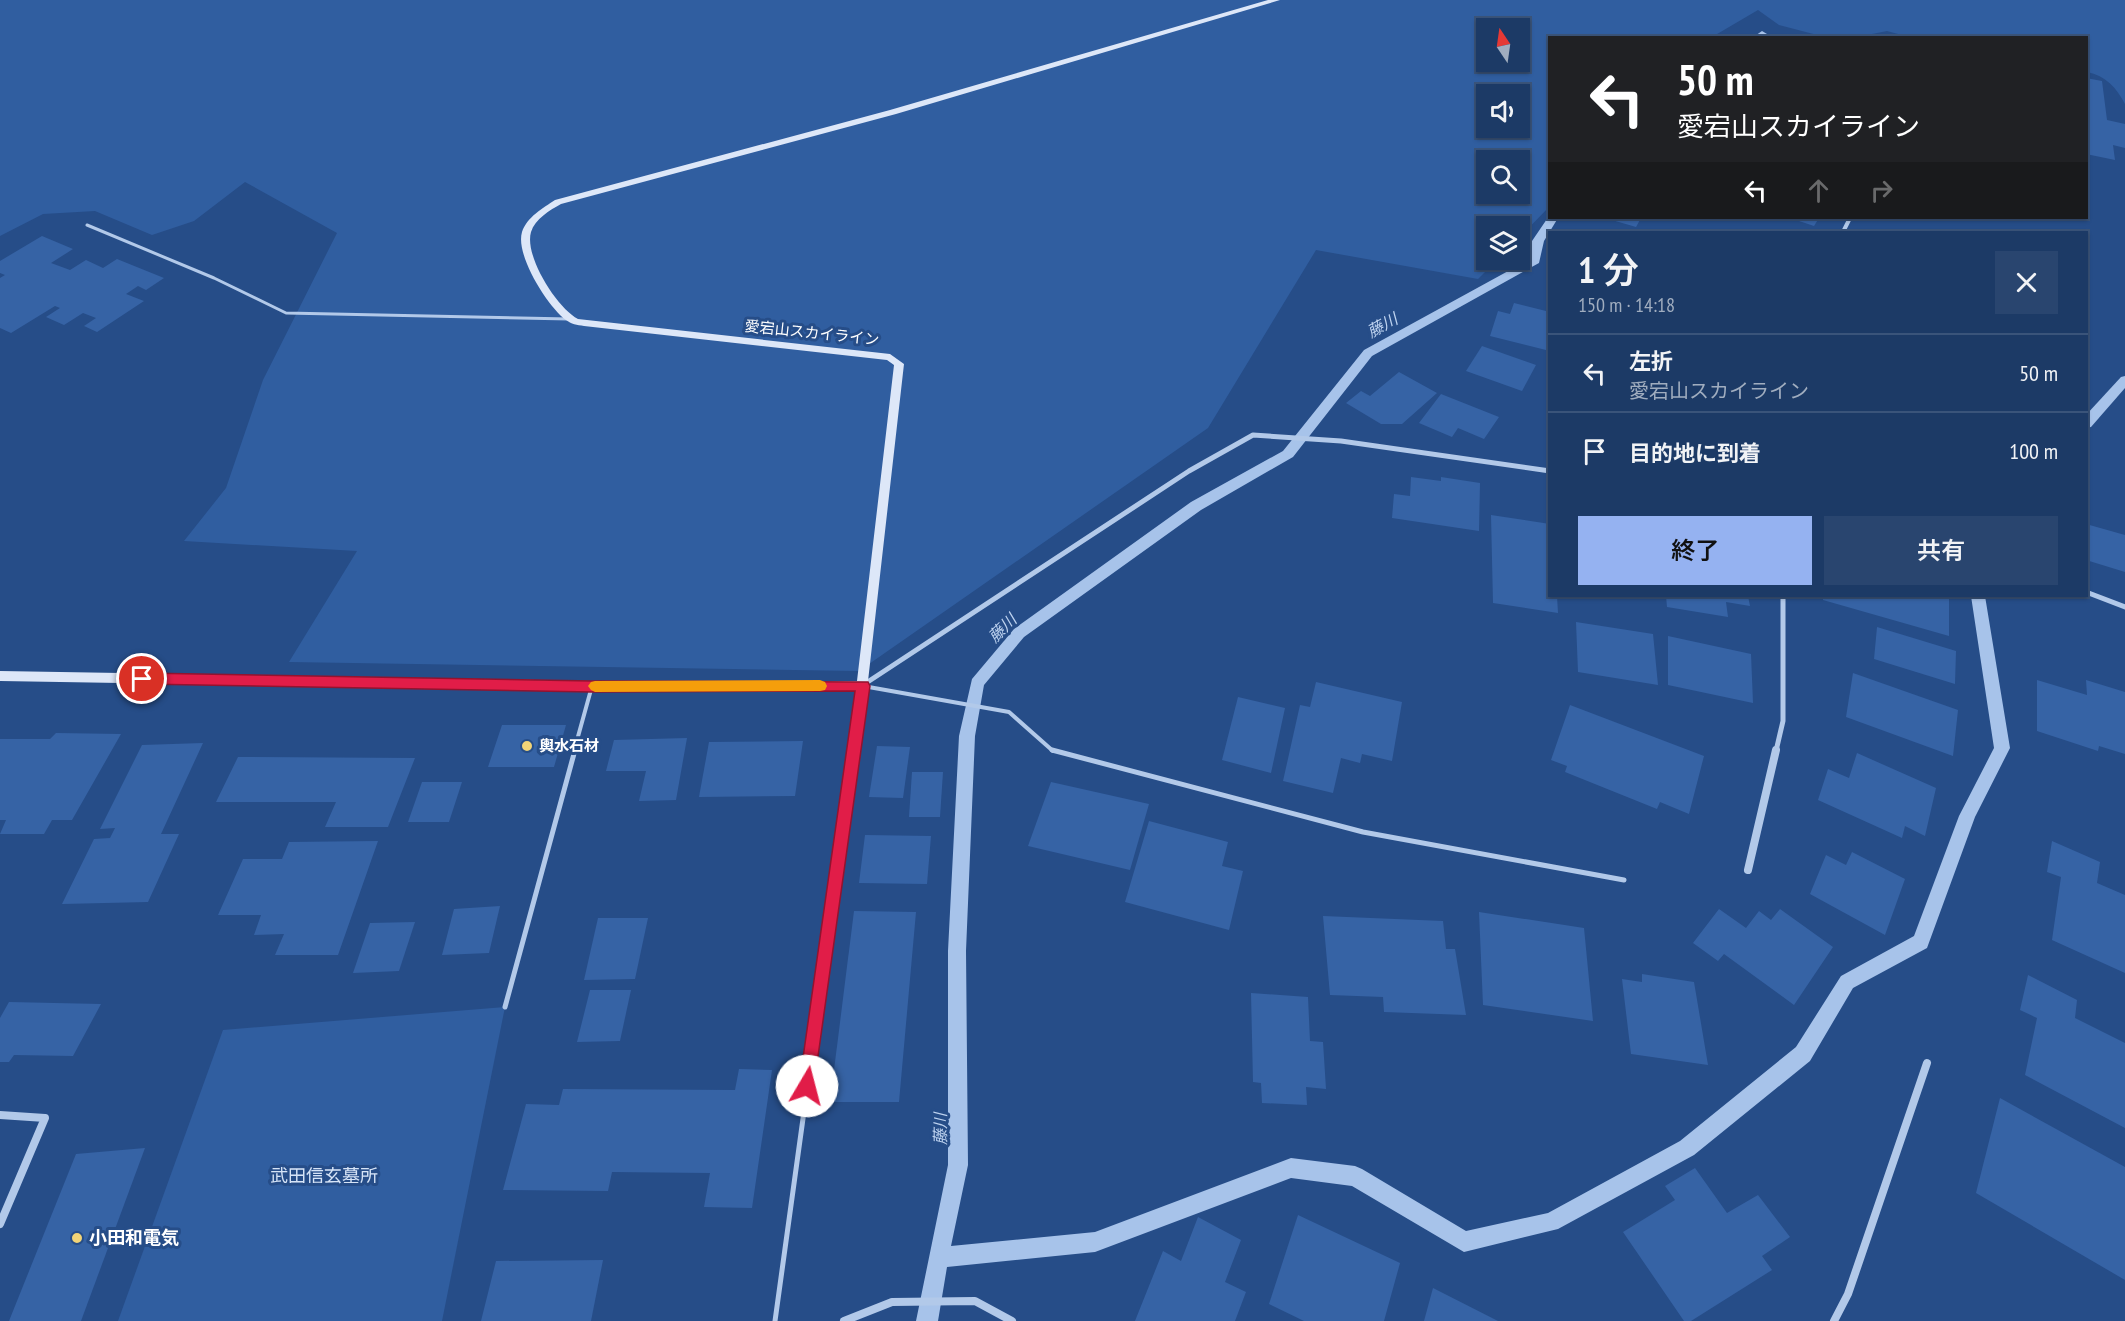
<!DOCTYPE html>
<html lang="ja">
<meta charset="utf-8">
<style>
body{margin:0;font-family:"PT Sans Narrow","Noto Sans JP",sans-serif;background:#29456f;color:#f1f3f6;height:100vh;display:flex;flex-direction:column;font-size:22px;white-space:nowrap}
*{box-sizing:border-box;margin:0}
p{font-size:20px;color:#a0adbf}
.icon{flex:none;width:33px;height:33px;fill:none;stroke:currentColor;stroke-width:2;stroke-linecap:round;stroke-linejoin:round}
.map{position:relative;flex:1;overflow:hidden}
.side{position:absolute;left:1548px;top:231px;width:540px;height:366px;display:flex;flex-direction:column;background:#1c3a66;border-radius:0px;box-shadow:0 2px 4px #0004,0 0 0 2px #3a547a}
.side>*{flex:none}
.guide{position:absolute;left:1548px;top:36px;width:540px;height:183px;border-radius:0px;box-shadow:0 2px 4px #0004,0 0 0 2px #3a547a;background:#202124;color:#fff;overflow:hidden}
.needle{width:39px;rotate:347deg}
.fabs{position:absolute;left:1476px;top:18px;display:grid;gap:12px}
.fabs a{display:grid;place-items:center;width:54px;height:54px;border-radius:0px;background:#1c3a66;box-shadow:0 2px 4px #0004,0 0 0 2px #3a547a;font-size:30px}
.pin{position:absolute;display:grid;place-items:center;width:51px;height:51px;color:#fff;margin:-26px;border:3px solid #fff;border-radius:50%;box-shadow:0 2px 6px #0007}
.me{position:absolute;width:66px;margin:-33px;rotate:8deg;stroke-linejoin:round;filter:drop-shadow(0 0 4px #0008)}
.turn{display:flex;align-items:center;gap:21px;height:126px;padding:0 30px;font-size:27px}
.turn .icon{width:78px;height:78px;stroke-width:2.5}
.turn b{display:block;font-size:42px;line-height:51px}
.lanes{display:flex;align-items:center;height:57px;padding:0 30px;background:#0003;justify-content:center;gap:30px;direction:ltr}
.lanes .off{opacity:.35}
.round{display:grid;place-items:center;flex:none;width:63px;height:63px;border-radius:0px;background:#29456f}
.overview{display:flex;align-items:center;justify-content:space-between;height:102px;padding:0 30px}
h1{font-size:36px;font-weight:600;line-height:45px}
.action{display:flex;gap:12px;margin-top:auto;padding:12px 30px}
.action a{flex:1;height:69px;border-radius:0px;background:#95b2f1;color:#111;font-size:24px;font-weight:600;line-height:69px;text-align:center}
.action a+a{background:#29456f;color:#f1f3f6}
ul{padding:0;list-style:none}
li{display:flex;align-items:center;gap:18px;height:78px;padding:0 30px;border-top:2px solid #3a547a}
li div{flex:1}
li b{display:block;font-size:22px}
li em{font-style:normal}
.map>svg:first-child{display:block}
.green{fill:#305ea0;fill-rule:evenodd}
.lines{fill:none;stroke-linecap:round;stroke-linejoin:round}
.stream{fill:#a7c3ea;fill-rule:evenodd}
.building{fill:#3663a5}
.service-far2{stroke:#b2c9e9;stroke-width:3}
.service-far1{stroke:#b2c9e9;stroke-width:4}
.service{stroke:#b2c9e9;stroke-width:5}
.minor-far2{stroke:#b2c9e9;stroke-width:4}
.minor-far1{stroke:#b2c9e9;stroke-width:5}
.minor{stroke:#b2c9e9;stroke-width:8}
.secondary{fill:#dde7f8;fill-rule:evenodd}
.route{fill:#e11d48;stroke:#92132f;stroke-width:1.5}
.slow{fill:#f59e0b}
.poi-dot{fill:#f2d477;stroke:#264d88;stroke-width:2}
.labels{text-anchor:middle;stroke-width:6;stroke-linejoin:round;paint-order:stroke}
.street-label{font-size:15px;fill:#fff;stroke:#264d88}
.poi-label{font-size:15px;font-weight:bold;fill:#fff;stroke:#264d88;text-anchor:start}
.water-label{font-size:16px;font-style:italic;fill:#bed3f0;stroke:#264d88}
.near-park-label{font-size:18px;fill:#d6e4f7;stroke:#264d88}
.near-poi-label{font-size:18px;font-weight:bold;fill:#fff;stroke:#264d88;text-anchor:start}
</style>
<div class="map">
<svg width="2125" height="1321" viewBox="0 0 2125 1321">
<rect width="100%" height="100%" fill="#264d88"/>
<g class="green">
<path d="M0 0H2125V104C2116 87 2106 76 2087 72L2086 38H1913L1887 31 1857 37H1825L1779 25 1758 10 1712 37 1550 38 1549 207 1520 237V226H1486V260H1497L1478 279 1316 250 1208 428 859 671 289 662 357 551 184 541 226 488 263 380 337 233 245 182 194 221 152 235 95 211 43 214 0 236ZM1486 28H1520V62H1486ZM1486 94H1520V128H1486ZM1486 160H1520V194H1486Z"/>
<polygon points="505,1007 442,1321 118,1321 223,1030"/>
</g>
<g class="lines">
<g class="stream">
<polygon points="1762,31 1767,34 1763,38 1752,38"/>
<polygon points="1549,216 1558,218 1544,241 1539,263 1372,356 1293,457 1201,510 1024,637 984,685 975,736 966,951 968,1165 951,1246 1095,1232 1291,1158 1355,1166 1362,1169 1466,1231 1548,1213 1680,1141 1796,1047 1841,976 1914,936 1959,816 1994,748 1971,596 1985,596 2010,748 1975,817 1927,948 1853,988 1810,1061 1694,1155 1558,1229 1464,1252 1352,1186 1291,1178 1095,1252 947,1267 938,1321 916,1321 948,1165 948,951 959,736 972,679 1014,629 1191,502 1283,451 1364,350 1530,259 1532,241"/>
<polygon points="2125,376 2125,388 2091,427 2086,428 2086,415 2121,377"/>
</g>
</g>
<g class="building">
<polygon points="2086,78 2102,81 2107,120 2125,124 2125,148 2113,145 2115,160 2086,154"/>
<polygon points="1605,218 1641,218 1636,227"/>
<polygon points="1790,218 1819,218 1814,226"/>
<polygon points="42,236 73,249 51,263 70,270 86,260 103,268 117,259 164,278 146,290 138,286 126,294 144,301 97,332 84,326 96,318 83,313 64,325 46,317 60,308 55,306 11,333 0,328 0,278 5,275 0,273 0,261"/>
<polygon points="1514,303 1550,312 1550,351 1490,336 1498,311 1510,314"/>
<polygon points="1482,346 1536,365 1522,391 1466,371"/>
<polygon points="1399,372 1437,393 1402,424 1381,424 1346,403 1361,391 1370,396"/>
<polygon points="1441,394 1499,417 1484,439 1458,428 1452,437 1419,423"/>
<polygon points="1411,477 1441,481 1441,477 1480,483 1479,531 1392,518 1394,494 1410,496"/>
<polygon points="1491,515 1550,524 1550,596 1557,596 1558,613 1493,603"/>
<polygon points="2086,524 2125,535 2125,572 2086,560"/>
<polygon points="1666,596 1748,596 1750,606 1726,602 1728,617 1667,607"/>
<polygon points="1823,596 1949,596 1949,636 1823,600"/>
<polygon points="1576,622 1653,634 1658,685 1578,672"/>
<polygon points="1877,627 1956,651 1955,684 1874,659"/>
<polygon points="1668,636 1751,654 1753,703 1668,685"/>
<polygon points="1853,673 1958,710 1953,756 1846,717"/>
<polygon points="2037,680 2087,695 2086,680 2125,692 2125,754 2099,746 2098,751 2037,731"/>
<polygon points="1316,682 1402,702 1392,761 1362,754 1360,763 1341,758 1333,793 1283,781 1300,705 1310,707"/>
<polygon points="1238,697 1285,708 1271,773 1222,760"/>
<polygon points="1570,705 1704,756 1689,814 1660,802 1657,809 1565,772 1567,766 1551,760"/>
<polygon points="502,725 566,725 554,767 488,767"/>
<polygon points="56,733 121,734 72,820 52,820 44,834 0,834 6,820 0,820 0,739 50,739"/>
<polygon points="687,738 676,800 639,801 646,771 606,771 614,740"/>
<polygon points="803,741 795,796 699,797 709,742"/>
<polygon points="203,743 161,834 179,834 148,902 62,904 94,839 110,838 115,828 100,829 142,745"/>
<polygon points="877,746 910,747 903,798 869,797"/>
<polygon points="1857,753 1936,788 1925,836 1905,826 1902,838 1818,800 1828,769 1849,778"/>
<polygon points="238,757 415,758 388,827 325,827 336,802 216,802"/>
<polygon points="912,772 943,772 940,817 909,817"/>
<polygon points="422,782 462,782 449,822 408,822"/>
<polygon points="1051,782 1149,804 1130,870 1028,846"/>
<polygon points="1149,821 1228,842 1222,866 1243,871 1229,930 1125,902"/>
<polygon points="865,835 931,836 927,884 859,883"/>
<polygon points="378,841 338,955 275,955 284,934 254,935 261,915 218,915 243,859 282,859 289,842"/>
<polygon points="2052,841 2100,862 2097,883 2125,895 2125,973 2052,940 2061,877 2047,872"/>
<polygon points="1852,852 1905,879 1885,935 1810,894 1826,855 1846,865"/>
<polygon points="500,906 489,953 442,955 454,909"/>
<polygon points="1719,909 1746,928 1759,911 1771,920 1780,909 1833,947 1794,1005 1724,954 1718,961 1693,943"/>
<polygon points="854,911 916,912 899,1102 830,1102"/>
<polygon points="1479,912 1584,928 1593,1021 1483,1005"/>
<polygon points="1323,916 1443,921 1446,949 1455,949 1466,1015 1384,1012 1383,997 1330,995"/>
<polygon points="598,918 648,918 635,979 584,980"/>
<polygon points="415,922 399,971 353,973 370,923"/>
<polygon points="1642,974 1694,982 1708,1065 1631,1054 1622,979 1642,982"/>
<polygon points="2028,975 2077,1000 2075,1018 2125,1043 2125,1128 2025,1075 2037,1018 2020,1010"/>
<polygon points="590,990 631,990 620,1041 577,1042"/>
<polygon points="1251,993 1308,997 1310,1041 1323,1042 1326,1089 1306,1087 1307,1105 1262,1103 1261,1083 1253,1082"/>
<polygon points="9,1002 101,1004 73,1056 14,1055 9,1062 0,1062 0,1018"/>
<polygon points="739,1069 772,1070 752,1208 704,1207 710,1173 612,1172 608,1191 503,1190 526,1104 559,1105 563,1089 735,1090"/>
<polygon points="2000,1098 2125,1167 2125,1280 1976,1193"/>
<polygon points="145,1148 81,1321 9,1321 76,1154"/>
<polygon points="1695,1168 1727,1213 1758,1195 1790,1237 1762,1256 1772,1270 1691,1321 1684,1321 1623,1232 1675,1200 1665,1186"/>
<polygon points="1298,1215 1400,1263 1384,1321 1304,1321 1269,1304"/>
<polygon points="1198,1217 1241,1240 1225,1282 1246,1292 1235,1321 1135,1321 1163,1251 1181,1261"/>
<polygon points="603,1260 591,1321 481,1321 496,1261"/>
<polygon points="1433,1288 1498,1321 1424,1321"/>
</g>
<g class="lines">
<polyline class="service-far2" points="87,225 214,278 286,313 569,319"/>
<g class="service-far1">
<polyline points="574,751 592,686"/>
<polyline points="854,751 863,686 1009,712 1053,751"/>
</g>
<g class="service">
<polyline points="1052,750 1363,832 1624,880"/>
<polyline points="505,1007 575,750"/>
<polyline points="775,1321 854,750"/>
</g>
<polyline class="minor-far2" points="1843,232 1850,218"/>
<g class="minor-far1">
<polyline points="2086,592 2125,607"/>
<polyline points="863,685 1189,471 1253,435 1341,441 1550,471"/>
<polyline points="1776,751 1783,721 1783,596"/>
</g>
<g class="minor">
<polyline points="1748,870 1776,750"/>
<polyline points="0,1115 45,1118 0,1224"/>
<polyline points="844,1321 892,1302 975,1301 1012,1321"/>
<polyline points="1834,1321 1848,1294 1927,1063"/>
</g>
<path class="secondary" d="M1268 0H1280L896 114 561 204C550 210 535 219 531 232 524 256 557 308 578 319L890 354 904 364 867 690 592 691 0 681V671L592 681H857L894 365 887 360 584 326C577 325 571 324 566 320 548 307 515 255 522 232 527 217 543 208 555 200L890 110Z"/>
</g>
<polygon class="route" points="142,673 592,681 868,682 870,686 813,1092 807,1094 801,1092 799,1086 855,691 592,692 142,684 137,683 135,679 137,675"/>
<polygon class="slow" points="820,680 825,682 827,686 825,690 820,691 595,692 591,690 588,686 591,682 595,681"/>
<g class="poi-dot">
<circle cx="527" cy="746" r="6"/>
<circle cx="77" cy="1238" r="6"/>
</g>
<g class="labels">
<g class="street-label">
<text transform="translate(812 333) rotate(6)" y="5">愛宕山スカイライン</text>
</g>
<g class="poi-label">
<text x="539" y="751">輿水石材</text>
</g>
<g class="water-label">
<text transform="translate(1382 325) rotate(-29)" y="6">藤川</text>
<text transform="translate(1002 628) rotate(-45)" y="6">藤川</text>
<text transform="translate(940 1129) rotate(-90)" y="6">藤川</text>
</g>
<g class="near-park-label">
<text x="324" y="1182">武田信玄墓所</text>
</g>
<g class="near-poi-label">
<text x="89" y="1244">小田和電気</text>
</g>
</g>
</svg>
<div class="fabs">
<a><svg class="needle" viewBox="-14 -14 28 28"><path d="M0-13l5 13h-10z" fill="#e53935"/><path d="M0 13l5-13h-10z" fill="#a0adbf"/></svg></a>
<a><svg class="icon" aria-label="sound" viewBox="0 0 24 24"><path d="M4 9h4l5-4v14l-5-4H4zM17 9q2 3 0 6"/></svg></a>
<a><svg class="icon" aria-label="search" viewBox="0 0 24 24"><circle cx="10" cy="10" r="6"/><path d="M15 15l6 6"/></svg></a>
<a><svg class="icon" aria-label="layers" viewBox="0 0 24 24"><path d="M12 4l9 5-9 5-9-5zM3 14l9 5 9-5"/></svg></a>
</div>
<div class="pin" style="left:142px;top:679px;background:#d93025"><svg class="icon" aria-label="arrive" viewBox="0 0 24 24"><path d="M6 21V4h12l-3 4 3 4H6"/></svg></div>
<svg class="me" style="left:807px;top:1086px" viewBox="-20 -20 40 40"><circle r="19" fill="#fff"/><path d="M0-13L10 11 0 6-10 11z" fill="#e11d48"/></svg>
<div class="guide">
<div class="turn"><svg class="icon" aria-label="left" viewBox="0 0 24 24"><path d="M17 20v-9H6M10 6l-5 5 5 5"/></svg><div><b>50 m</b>愛宕山スカイライン</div></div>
<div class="lanes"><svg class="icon" aria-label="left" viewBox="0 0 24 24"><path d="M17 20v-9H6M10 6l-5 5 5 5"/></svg><svg class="icon off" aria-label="ahead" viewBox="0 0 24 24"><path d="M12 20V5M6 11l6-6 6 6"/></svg><svg class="icon off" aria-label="right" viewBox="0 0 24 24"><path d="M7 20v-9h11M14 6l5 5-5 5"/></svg></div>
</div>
<section class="side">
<div class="overview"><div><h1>1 分</h1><p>150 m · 14:18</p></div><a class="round"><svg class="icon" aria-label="close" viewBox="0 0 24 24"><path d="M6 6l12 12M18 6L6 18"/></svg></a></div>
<ul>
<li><svg class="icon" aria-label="left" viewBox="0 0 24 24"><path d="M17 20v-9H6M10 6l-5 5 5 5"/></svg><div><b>左折</b><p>愛宕山スカイライン</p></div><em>50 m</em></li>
<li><svg class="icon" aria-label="arrive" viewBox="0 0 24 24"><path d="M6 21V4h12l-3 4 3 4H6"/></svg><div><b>目的地に到着</b></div><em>100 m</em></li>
</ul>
<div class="action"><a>終了</a><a>共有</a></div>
</section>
</div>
